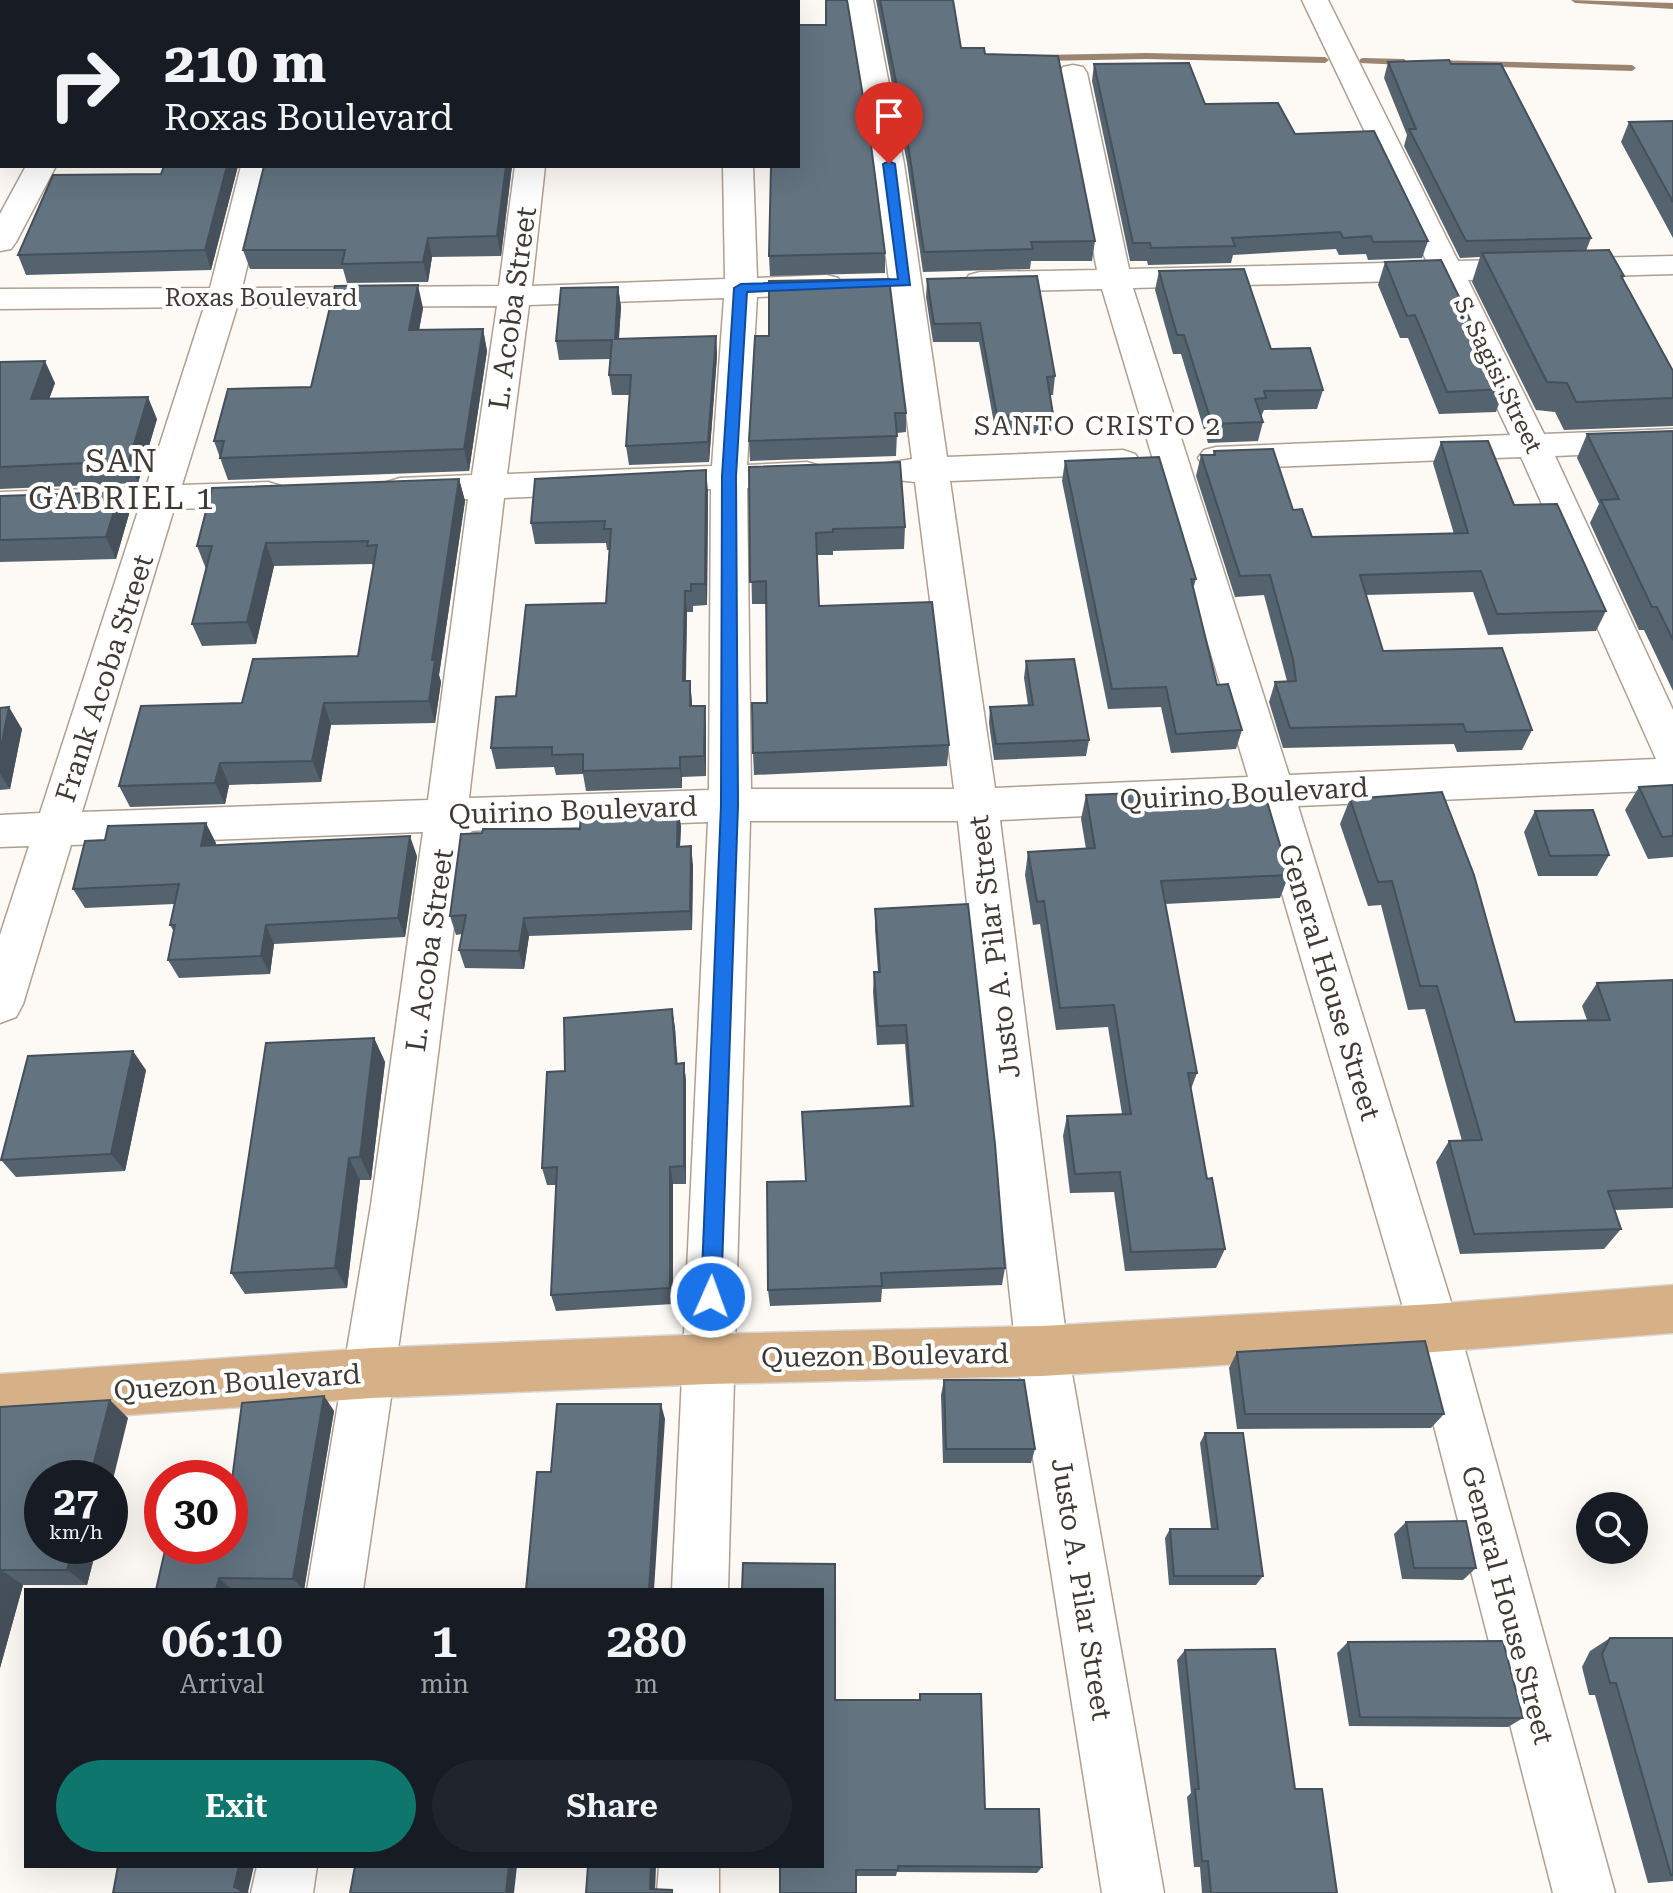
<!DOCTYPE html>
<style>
body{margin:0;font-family:"Roboto Serif",serif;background:#20242c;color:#f1f3f6;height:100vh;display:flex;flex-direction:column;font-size:30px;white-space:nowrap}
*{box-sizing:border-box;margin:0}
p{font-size:26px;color:#9ea1a6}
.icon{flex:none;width:44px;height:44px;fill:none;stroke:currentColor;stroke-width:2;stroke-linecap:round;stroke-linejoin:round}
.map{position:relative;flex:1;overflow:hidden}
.side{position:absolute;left:24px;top:1588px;width:800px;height:280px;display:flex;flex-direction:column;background:#171b24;border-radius:0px;box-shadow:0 8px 32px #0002}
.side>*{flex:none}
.hud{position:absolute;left:0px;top:0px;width:800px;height:168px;box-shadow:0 8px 32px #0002;background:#171b24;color:#f1f3f6;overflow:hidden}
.controls{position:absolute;left:1576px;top:1492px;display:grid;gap:16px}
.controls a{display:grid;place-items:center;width:72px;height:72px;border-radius:50%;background:#171b24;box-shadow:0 8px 32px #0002;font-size:40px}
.speed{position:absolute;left:24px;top:1460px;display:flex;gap:16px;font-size:40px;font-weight:700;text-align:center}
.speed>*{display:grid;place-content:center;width:104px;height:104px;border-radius:50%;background:#171b24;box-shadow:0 8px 32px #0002;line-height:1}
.speed small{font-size:20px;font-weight:400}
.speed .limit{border:12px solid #d22;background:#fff;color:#111}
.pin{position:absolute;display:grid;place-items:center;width:68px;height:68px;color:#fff;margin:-82px -34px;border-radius:50% 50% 50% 0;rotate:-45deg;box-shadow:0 0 8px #0007}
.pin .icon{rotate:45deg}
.me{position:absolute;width:88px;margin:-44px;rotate:2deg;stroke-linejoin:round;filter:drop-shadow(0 0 6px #0008)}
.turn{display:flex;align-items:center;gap:28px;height:168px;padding:0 32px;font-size:36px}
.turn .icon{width:104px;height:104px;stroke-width:2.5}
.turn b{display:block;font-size:56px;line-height:68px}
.eta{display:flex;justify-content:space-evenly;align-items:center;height:136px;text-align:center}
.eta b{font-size:48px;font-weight:600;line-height:56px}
.primary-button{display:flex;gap:16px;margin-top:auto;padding:16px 32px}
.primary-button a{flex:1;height:92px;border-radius:48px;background:#0f766e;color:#fff;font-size:32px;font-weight:600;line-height:92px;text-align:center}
.primary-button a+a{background:#20242c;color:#f1f3f6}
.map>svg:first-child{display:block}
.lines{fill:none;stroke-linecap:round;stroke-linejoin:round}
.stream{fill:#9b8570;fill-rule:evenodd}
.minor-casing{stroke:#af9f90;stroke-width:3}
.major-casing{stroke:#d9d8d6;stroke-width:3}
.minor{fill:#fff;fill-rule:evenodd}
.major{fill:#d6b188;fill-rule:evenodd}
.wall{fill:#55636e}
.shaded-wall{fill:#45505a}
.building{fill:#637380;stroke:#45505a;stroke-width:2}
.route{fill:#1a73e8;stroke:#114b97;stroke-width:2}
.labels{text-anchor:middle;stroke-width:8;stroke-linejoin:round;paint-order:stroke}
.far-street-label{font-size:24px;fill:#403a34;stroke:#fff}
.far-quarter-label{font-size:26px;letter-spacing:2px;fill:#403a34;stroke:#fff}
.street-label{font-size:28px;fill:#403a34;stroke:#fff}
.quarter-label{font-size:32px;letter-spacing:2px;fill:#403a34;stroke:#fff}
</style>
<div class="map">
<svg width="1673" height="1893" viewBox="0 0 1673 1893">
<rect width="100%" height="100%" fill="#fdfaf6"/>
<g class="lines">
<g class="stream">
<polygon points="1571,0 1673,3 1673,9 1575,3"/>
<polygon points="1146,53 1325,57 1329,60 1325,63 1146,59 1041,61 1037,58 1041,55"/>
<polygon points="1363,58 1404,59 1408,62 1404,65 1360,63 1360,59"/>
<polygon points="1433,60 1632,65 1636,68 1632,71 1430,65 1429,63"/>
</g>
<g class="minor-casing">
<g id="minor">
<path d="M847 0H873L904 164 947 457 1123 450 1135 454 1141 462 1135 470 1123 474 950 481 995 788 1248 777 1102 289 980 292 969 289 964 282 969 275 980 272 1097 270 1059 73 1063 67 1073 65 1083 67 1087 73 1129 269 1427 262 1302 0H1328L1458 261 1673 256V274L1468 280 1544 434 1673 429V451L1555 456 1673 710V790L1298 806 1459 1328 1615 1893H1553L1409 1328 1257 808 1000 820 1068 1351 1164 1893H1102L1016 1351 958 821H750L728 1590H672L708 822 466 831 419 1205 363 1590H307L371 1205 423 832 71 845 23 1004 16 1017 0 1023V935L29 846 0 847V815L40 813 138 511 0 516V492L146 487 204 307 0 309V289L210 288 241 166H271L242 288 499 286 515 166H545L532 286 725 279 723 166H753L757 278 827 275 838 278 843 285 838 292 827 295 757 297 747 465 807 462 820 466 825 474 820 482 807 486 747 488 751 789H954L915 482 888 479 882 471 888 463 912 459 874 164ZM1436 280 1510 435 1216 447 1204 450 1198 458 1204 466 1216 469 1521 457 1656 759 1289 775 1133 288ZM724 298 712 466 507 474 529 305ZM497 306 472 475 400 478 387 482 382 490 387 498 400 502 468 499 428 800 82 812 174 509 268 506 281 502 286 494 281 486 268 482 182 485 237 307ZM711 489 709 790 469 798 504 498Z"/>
<polygon points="26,166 56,166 16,242 11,249 0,251 0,214"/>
<polygon points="257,1866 317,1866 313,1893 251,1893"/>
<polygon points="659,1866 719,1866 719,1893 657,1893"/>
</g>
</g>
<g class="major-casing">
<polygon id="major" points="1673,1285 1673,1333 1434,1352 1042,1376 709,1384 372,1398 0,1424 0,1374 372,1348 709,1334 1042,1326 1434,1304"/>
</g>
<use href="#minor" class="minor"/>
<use href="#major" class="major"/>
</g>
<g class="wall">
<polygon points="0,0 113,0 112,2 2,2 2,131 0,131"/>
<polygon points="876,0 953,0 961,48 985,54 1095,241 1092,261 1031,261 1030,269 923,272 907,163"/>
<polygon points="1388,62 1591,238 1586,251 1624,276 1623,279 1673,371 1673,426 1564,430 1555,412 1536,410 1472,282 1480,257 1460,258 1404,146 1407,135 1384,78"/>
<polygon points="1094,64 1295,134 1428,241 1422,258 1368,260 1366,254 1339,255 1336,249 1233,255 1231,263 1148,265 1147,261 1130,261 1092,81"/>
<polygon points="1673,121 1673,238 1621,142 1629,122"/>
<polygon points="164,166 238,166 211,270 26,275 18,255 161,174"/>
<polygon points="264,166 512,166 501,256 432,257 428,282 347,283 343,269 250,269 243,250"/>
<polygon points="885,253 885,273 770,276 769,256"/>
<polygon points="1385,262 1504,389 1496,412 1439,414 1408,338 1400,338 1378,285"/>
<polygon points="1159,271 1271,349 1323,390 1317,409 1264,410 1261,417 1263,422 1258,441 1208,443 1181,354 1173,354 1155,290"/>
<polygon points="927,279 1055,376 1053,395 1050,395 1053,414 1051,433 996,434 979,342 933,342 926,297"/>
<polygon points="618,287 621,307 619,339 716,336 717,356 709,462 629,465 626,446 630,395 612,395 609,375 611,359 559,360 556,341"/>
<polygon points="423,308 419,330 483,329 487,351 469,471 228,480 214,441 311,387"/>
<polygon points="755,336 906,413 906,432 897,433 896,456 750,461 749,441"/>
<polygon points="0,362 55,383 49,399 157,419 138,483 0,489"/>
<polygon points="1673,431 1673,691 1644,630 1639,630 1590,523 1599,504 1577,458 1587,434"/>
<polygon points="1441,442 1514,505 1606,611 1596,631 1488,635 1473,592 1366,595 1383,651 1532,730 1522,750 1457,752 1454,744 1283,748 1269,702 1275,682 1287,681 1264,595 1235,597 1196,476 1201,455 1213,455 1214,451 1293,510 1312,537 1454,534 1433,463"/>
<polygon points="1065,461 1196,579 1193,589 1217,685 1242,730 1236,749 1171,753 1161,707 1108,709 1062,481"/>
<polygon points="749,467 905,527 904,549 833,551 833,555 817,555 819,606 949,745 947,766 754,775 753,753 767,703 766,604 752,604"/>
<polygon points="459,479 465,501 439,675 441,682 435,723 331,725 321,782 229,785 225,804 130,807 119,786 358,656 373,567 372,564 274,566 256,644 202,646 192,624 206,569 197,546"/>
<polygon points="708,491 707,605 693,606 693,612 687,612 686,681 690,681 692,706 706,726 706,776 682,777 682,788 586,791 583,774 556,775 554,767 496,769 491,748 516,696 606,603 609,550 607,550 606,543 535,544 531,523"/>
<polygon points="120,492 129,514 116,559 0,562 0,496"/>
<polygon points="1026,661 1089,740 1086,756 994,760 989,723 990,707 1028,705 1024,678"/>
<polygon points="0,708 22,729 10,789 0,790"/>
<polygon points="1673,785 1673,857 1648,859 1625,810 1639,787"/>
<polygon points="1086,795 1140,804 1289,875 1280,898 1165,904 1197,1073 1191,1089 1207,1179 1225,1249 1216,1268 1125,1271 1114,1192 1070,1193 1063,1136 1067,1116 1122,1114 1108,1027 1056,1030 1040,924 1033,925 1025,875 1028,852 1086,849 1081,819"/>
<polygon points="1350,799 1515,1022 1587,1020 1582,1006 1597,983 1673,980 1673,1208 1615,1210 1621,1229 1604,1249 1460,1254 1436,1162 1449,1141 1462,1141 1425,1009 1408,1010 1381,905 1368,906 1340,824"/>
<polygon points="1535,811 1609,855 1597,876 1538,876 1524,832"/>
<polygon points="681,826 680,846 693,865 692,930 529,936 524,969 465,968 459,950 462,934 456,935 450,916 580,829"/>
<polygon points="216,843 215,845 417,856 405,937 274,944 270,974 179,978 168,960 174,932 170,925 174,904 85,908 73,889"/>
<polygon points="875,909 1005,1268 1002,1285 882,1289 881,1302 770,1306 768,1290 806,1181 802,1112 910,1107 905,1044 877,1045 873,992 874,972 878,972 875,929"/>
<polygon points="672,1009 675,1028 677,1064 684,1063 686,1082 686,1184 673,1184 673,1304 556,1311 551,1295 557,1185 547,1185 542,1168 565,1071"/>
<polygon points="374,1038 385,1062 371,1180 360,1180 347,1288 245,1294 231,1273"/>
<polygon points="146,1070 125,1171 16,1177 1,1160"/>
<polygon points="1237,1352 1444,1414 1431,1428 1237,1429 1229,1368"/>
<polygon points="944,1380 1035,1449 1031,1463 943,1463 941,1395"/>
<polygon points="324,1396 334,1411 304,1590 156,1590 230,1546"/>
<polygon points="0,1407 128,1418 42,1546 97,1546 87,1585 23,1585 0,1668"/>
<polygon points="1205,1433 1263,1576 1256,1585 1169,1585 1165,1538 1170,1529 1211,1529 1200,1443"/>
<polygon points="1406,1522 1476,1568 1463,1580 1402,1579 1394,1534"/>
<polygon points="1610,1638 1673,1638 1673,1881 1648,1883 1595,1695 1589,1695 1582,1667 1590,1651"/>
<polygon points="1348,1642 1523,1718 1508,1727 1349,1726 1337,1653"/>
<polygon points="1185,1650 1295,1789 1337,1893 1202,1893 1200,1867 1194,1867 1187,1797 1191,1793 1177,1660"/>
<polygon points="920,1694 985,1809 1042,1867 1037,1873 897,1872 896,1876 856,1876 835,1700 919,1700"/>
</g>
<g class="shaded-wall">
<polygon points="97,0 113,0 112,2 96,2"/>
<polygon points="227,166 238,166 211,270 205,250"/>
<polygon points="506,166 512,166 501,256 497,236"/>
<polygon points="428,238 432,257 428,282 423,262"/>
<polygon points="418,285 423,308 415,353 409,330"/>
<polygon points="618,287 621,307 617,359 615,339"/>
<polygon points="483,329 487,351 469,471 464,449"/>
<polygon points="716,336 717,356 709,462 708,442"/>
<polygon points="45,361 55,383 41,421 31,399"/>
<polygon points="148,397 157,419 138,483 129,461"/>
<polygon points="706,470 708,491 707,605 705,584"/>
<polygon points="459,479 465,501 439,675 441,682 435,723 429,701 432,660"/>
<polygon points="120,492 129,514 116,559 106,537"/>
<polygon points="266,543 274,566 256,644 247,622"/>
<polygon points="685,591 687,612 685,702 683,681"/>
<polygon points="690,681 692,702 692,727 690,706"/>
<polygon points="324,703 331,725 321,782 312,761"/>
<polygon points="705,706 706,726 706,776 704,756"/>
<polygon points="9,707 22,729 10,789 0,774 0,752"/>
<polygon points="680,757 682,777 682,788 680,768"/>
<polygon points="220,763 229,785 225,804 215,783"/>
<polygon points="678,807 681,826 679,866 677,847"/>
<polygon points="206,823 216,843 211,865 201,846"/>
<polygon points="410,836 417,856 405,937 398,918"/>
<polygon points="691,846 693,865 692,930 690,911"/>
<polygon points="524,918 529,936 524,969 519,951"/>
<polygon points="266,925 274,944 270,974 261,956"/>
<polygon points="672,1009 675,1028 679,1082 676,1064"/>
<polygon points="374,1038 385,1062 371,1180 360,1157"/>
<polygon points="133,1051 146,1070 125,1171 111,1154"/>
<polygon points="684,1063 686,1082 686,1184 684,1166"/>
<polygon points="349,1158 360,1180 347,1288 335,1268"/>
<polygon points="670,1167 673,1184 673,1304 670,1288"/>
<polygon points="324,1396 334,1411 304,1590 293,1579"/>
<polygon points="110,1400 128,1418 110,1492 110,1478 90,1478"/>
<polygon points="661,1404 665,1419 654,1590 649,1590"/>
<polygon points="73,1546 97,1546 87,1585 67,1570"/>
<polygon points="1,1570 23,1585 0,1668 0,1573"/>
<polygon points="219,1578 232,1590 216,1590"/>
<polygon points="239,1866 254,1866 248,1892 249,1893 240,1893 234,1887"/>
<polygon points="509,1866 517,1866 514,1893 506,1893"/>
<polygon points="651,1866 656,1866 655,1893 650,1889"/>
</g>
<g class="building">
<polygon points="0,0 97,0 96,2 2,2 2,111 0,111"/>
<rect x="363" y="0" width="306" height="2"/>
<polygon points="826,0 847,0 871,145 885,253 769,256 771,166 798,166 798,25 826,25"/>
<polygon points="880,0 953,0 961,48 984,48 985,54 1058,56 1095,241 1031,242 1033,249 924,252 908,144"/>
<polygon points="1449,60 1451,64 1501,64 1591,238 1466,241 1409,129 1416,129 1388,62"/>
<polygon points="1189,63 1205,104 1278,103 1295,134 1374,131 1428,241 1373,242 1371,236 1343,238 1340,232 1232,238 1235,246 1151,248 1150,243 1133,243 1094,64"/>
<polygon points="1673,121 1673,202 1629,122"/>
<polygon points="164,166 227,166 205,250 18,255 53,175 161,174"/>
<polygon points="264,166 506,166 497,236 428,238 423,262 342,264 345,250 243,250"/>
<polygon points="1609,250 1624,276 1621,276 1673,371 1673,398 1576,402 1567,383 1547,382 1482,253"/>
<polygon points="1441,260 1504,389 1447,392 1415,315 1407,316 1385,262"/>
<polygon points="1244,269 1271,349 1310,348 1323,390 1264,391 1266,398 1255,399 1263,422 1212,424 1184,335 1177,335 1159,271"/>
<polygon points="1037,276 1055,376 1047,377 1053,414 997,416 980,323 934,324 927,279"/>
<polygon points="889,279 906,413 895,413 897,436 749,441 755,336 769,336 769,281"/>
<polygon points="418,285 409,330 483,329 464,449 220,458 224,441 214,441 228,389 311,387 335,286"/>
<polygon points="618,287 615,339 716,336 708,442 626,446 631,375 609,375 612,340 556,341 561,288"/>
<polygon points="45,361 31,399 148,397 129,461 0,467 0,362"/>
<polygon points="1673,431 1673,640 1657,607 1652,607 1601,500 1619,499 1587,434"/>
<polygon points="1488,441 1514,505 1557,504 1606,611 1497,614 1481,571 1360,575 1383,651 1502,648 1532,730 1466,732 1463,724 1290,728 1275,682 1296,681 1293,659 1270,575 1240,576 1201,455 1215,455 1214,451 1273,449 1293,510 1302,509 1312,537 1468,533 1441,442"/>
<polygon points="1159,457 1196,579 1191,579 1217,685 1228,684 1242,730 1176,734 1166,687 1112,689 1065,461"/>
<polygon points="900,462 905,527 833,529 833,532 816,533 819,606 932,602 949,745 753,753 752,703 767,703 766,581 750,582 749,467"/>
<polygon points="706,470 705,584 691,584 691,591 685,591 683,681 690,681 690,706 705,706 704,756 680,757 680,768 583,771 583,754 552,755 552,747 491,748 496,697 516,696 526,605 606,603 611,529 604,529 605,521 531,523 535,479"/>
<polygon points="459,479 432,660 435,660 429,701 324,703 312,761 220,763 215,783 119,786 141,706 242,703 253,659 358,656 377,545 367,546 368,541 266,543 247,622 192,624 212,546 197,546 212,488"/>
<polygon points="120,492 106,537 0,540 0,496"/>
<polygon points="1074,659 1089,740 996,744 990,707 1033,705 1026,661"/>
<polygon points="9,707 0,752 0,708"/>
<polygon points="1673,785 1673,836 1662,837 1639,787"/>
<polygon points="1442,792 1474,875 1515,1022 1610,1020 1597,983 1673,980 1673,1188 1608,1191 1621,1229 1474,1234 1449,1141 1482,1140 1437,986 1420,986 1392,881 1378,882 1350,799"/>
<polygon points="1138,793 1140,804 1266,798 1289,875 1161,881 1197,1073 1188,1073 1207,1179 1212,1178 1225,1249 1131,1252 1120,1172 1075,1174 1067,1116 1131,1114 1114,1005 1060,1008 1044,901 1037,902 1028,852 1095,848 1086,795"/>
<polygon points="678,807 677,847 691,846 690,911 524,918 519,951 459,950 466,915 450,916 461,834 482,833 483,829 580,829 581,810"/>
<polygon points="1593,810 1609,855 1550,856 1535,811"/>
<polygon points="206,823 201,846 410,836 398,918 266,925 261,956 168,960 175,925 170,925 179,884 73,889 85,841 105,840 108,826"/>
<polygon points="968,904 995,1144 1005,1268 881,1273 882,1286 768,1290 767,1182 806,1181 802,1112 913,1106 906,1025 878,1026 874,972 880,972 875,909"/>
<polygon points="672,1009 676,1064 684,1063 684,1166 670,1167 670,1288 551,1295 557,1167 542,1168 547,1072 565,1071 564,1018"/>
<polygon points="374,1038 360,1157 349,1158 335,1268 231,1273 266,1043"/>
<polygon points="133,1051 111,1154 1,1160 28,1056"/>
<polygon points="1425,1341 1444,1414 1245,1414 1237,1352"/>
<polygon points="944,1380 1024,1380 1035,1449 946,1449"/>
<polygon points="324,1396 293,1579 219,1578 216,1590 156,1590 166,1546 230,1546 230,1495 242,1403"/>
<polygon points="110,1400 90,1478 42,1478 42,1546 73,1546 67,1570 1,1570 0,1573 0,1407"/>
<polygon points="557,1404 661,1404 649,1590 526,1590 537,1472 551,1472"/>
<polygon points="1205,1433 1243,1433 1263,1576 1174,1576 1170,1529 1218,1529"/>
<polygon points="1466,1521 1476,1568 1414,1568 1406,1522"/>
<polygon points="743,1563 835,1564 835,1700 920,1700 920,1694 981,1694 985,1809 1039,1809 1042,1867 898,1866 898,1870 856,1870 856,1893 780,1893 780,1866 822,1866 822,1590 742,1590"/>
<polygon points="1610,1638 1673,1638 1673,1875 1671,1875 1616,1683 1610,1683 1602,1654"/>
<polygon points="1503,1641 1523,1718 1360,1717 1348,1642"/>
<polygon points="1275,1649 1295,1789 1322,1789 1337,1893 1211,1893 1208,1861 1202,1861 1195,1789 1199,1789 1185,1650"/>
<polygon points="118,1866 239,1866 234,1887 241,1890 240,1893 113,1893"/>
<polygon points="355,1866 509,1866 506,1893 350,1893"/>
<polygon points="588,1866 651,1866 650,1889 672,1890 672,1893 586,1893"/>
</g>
<polygon class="route" points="889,161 895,164 910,285 747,292 736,476 738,805 721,1297 718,1304 711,1307 704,1304 701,1297 721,805 722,476 734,288 741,284 898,279 883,164"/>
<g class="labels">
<g class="far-street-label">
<text x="261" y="306">Roxas Boulevard</text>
<text transform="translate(1498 375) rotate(64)" y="8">S. Sagisi Street</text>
</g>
<g class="far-quarter-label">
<text x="1098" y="435">SANTO CRISTO 2</text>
</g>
<g class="street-label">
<text transform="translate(512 308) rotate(-82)" y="10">L. Acoba Street</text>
<text transform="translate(104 678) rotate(-72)" y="10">Frank Acoba Street</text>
<text transform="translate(1244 793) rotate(-3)" y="10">Quirino Boulevard</text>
<text transform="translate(573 810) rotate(-2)" y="10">Quirino Boulevard</text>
<text transform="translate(994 947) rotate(-97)" y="10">Justo A. Pilar Street</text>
<text transform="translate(429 950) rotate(-82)" y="10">L. Acoba Street</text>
<text transform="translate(1330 982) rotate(73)" y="10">General House Street</text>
<text transform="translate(885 1355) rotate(-1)" y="10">Quezon Boulevard</text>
<text transform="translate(237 1382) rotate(-4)" y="10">Quezon Boulevard</text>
<text transform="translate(1082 1589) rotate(81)" y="10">Justo A. Pilar Street</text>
<text transform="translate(1508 1605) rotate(75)" y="10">General House Street</text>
</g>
<g class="quarter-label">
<text x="122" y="472">SAN<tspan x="122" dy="37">GABRIEL 1</tspan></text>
</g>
</g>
</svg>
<div class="controls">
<a><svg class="icon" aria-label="search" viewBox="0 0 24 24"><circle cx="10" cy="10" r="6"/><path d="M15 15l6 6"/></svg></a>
</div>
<div class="speed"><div>27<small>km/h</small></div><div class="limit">30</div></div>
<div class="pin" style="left:889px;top:164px;background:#d93025"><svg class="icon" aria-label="arrive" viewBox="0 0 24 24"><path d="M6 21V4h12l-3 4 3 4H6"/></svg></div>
<svg class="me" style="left:711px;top:1297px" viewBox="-20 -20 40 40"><circle r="17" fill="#1a73e8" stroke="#fff" stroke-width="3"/><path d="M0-11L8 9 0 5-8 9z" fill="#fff"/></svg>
<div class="hud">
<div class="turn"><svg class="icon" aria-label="right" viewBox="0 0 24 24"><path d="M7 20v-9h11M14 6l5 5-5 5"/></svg><div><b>210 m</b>Roxas Boulevard</div></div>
</div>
<section class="side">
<div class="eta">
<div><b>06:10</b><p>Arrival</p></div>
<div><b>1</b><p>min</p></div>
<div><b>280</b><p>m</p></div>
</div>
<div class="primary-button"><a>Exit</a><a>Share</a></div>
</section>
</div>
